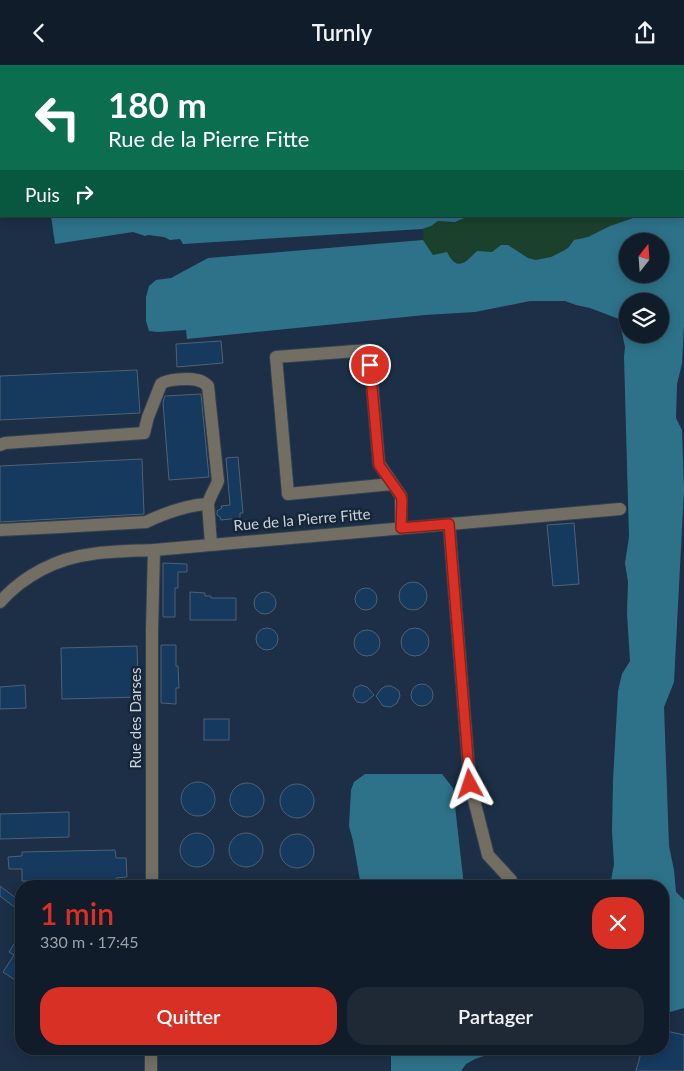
<!DOCTYPE html>
<html lang="fr">
<meta charset="utf-8">
<style>
body{margin:0;font-family:Lato,sans-serif;background:#1e2935;color:#f1f3f6;height:100vh;display:flex;flex-direction:column;font-size:19px;white-space:nowrap}
*{box-sizing:border-box;margin:0}
p{font-size:16px;color:#9ca1a8}
.icon{flex:none;width:28px;height:28px;fill:none;stroke:currentColor;stroke-width:2;stroke-linecap:round;stroke-linejoin:round}
.map{position:relative;flex:1;overflow:hidden}
.panel{position:absolute;left:15px;top:815px;width:654px;height:175px;display:flex;flex-direction:column;background:#101c29;border-radius:20px;box-shadow:0 2px 12px #0003,0 0 0 1px #303a46}
.panel>*{flex:none}
.hud{position:absolute;left:0px;top:0px;width:685px;height:152px;box-shadow:0 2px 12px #0003,0 0 0 1px #303a46;background:#0b6e4f;color:#fff;overflow:hidden}
.needle{width:32px;rotate:17deg}
.controls{position:absolute;left:619px;top:168px;display:grid;gap:10px}
.controls a{display:grid;place-items:center;width:50px;height:50px;border-radius:50%;background:#101c29;box-shadow:0 2px 12px #0003,0 0 0 1px #303a46;font-size:25px}
.pin{position:absolute;display:grid;place-items:center;width:42px;height:42px;color:#fff;margin:-21px;border:2px solid #fff;border-radius:50%;box-shadow:0 1px 5px #0007}
.me{position:absolute;width:55px;margin:-28px;rotate:355deg;stroke-linejoin:round;filter:drop-shadow(0 0 4px #0008)}
.turn{display:flex;align-items:center;gap:18px;height:105px;padding:0 25px;font-size:22px}
.turn .icon{width:65px;height:65px;stroke-width:2.5}
.turn b{display:block;font-size:35px;line-height:42px}
.then{display:flex;align-items:center;height:48px;padding:0 25px;background:#0003;gap:10px;font-size:19px}
.round{display:grid;place-items:center;flex:none;width:52px;height:52px;border-radius:20px;background:#1e2935}
.headline{display:flex;align-items:center;justify-content:space-between;height:85px;padding:0 25px}
h1{font-size:30px;font-weight:600;line-height:38px;color:#d93025}
.action{display:flex;gap:10px;margin-top:auto;padding:10px 25px}
.action a{flex:1;height:58px;border-radius:20px;background:#d93025;color:#fff;font-size:20px;font-weight:600;line-height:58px;text-align:center}
.action a+a{background:#1e2935;color:#f1f3f6}
header{display:flex;justify-content:space-between;align-items:center;height:65px;padding:0 25px;background:#101c29;font-size:22px;font-weight:600}
.map>svg:first-child{display:block}
.built{fill:#1c2f46;fill-rule:evenodd}
.green{fill:#1b412d}
.water{fill:#2e7289;fill-rule:evenodd}
.building{fill:#16395e;stroke:#506175}
.lines{fill:none;stroke-linecap:round;stroke-linejoin:round}
.minor-casing{stroke:#334252;stroke-width:14}
.minor{stroke:#736e64;stroke-width:12}
.route-casing{stroke:#8d1f18;stroke-width:12}
.route{stroke:#d93025;stroke-width:9}
.labels{text-anchor:middle;stroke-width:5;stroke-linejoin:round;paint-order:stroke}
.street-label{font-size:15px;fill:#c9d2de;stroke:#162637}
</style>
<header><svg class="icon" aria-label="back" viewBox="0 0 24 24"><path d="M15 5l-7 7 7 7"/></svg>Turnly<svg class="icon" aria-label="share" viewBox="0 0 24 24"><path d="M12 15V3M7 8l5-5 5 5M5 13v7h14v-7"/></svg></header>
<div class="map">
<svg width="684" height="1006" viewBox="0 0 684 1006">
<rect width="100%" height="100%" fill="#162637"/>
<path class="built" d="M0 0H684V1006H0ZM1 1H684V151H1ZM628 176H660V209H628ZM628 236H660V269H628ZM21 821H662V984H21Z"/>
<polygon class="green" points="469,151 639,151 610,161 588,172 581,173 570,179 568,183 563,186 551,192 543,194 536,195 528,193 508,180 492,187 477,186 469,194 461,199 454,198 450,193 433,190 423,175 424,169 422,164 431,161 438,156 455,157"/>
<g class="water">
<path d="M684 143V261L682 299 677 319 676 353 682 365 684 425 674 617 664 642 669 781 674 805 676 827 684 835V943L663 949 662 821H610L614 799 612 766 613 715 618 626 622 609 630 596 627 549 628 517 625 498 629 472 624 292 625 282 619 254 590 243 576 240 565 236H530L475 247 425 250 187 274 186 265 158 267 149 266 146 256V232L149 221 156 215 171 213 208 193 423 175 433 190 447 187C457 207 465 198 477 186L492 187 501 180H508L528 193 536 195 551 192 563 186 568 183 574 175 588 172 610 161 639 151H684ZM660 176V209H628V176ZM628 236H660V269H628Z"/>
<polygon points="51,151 469,151 455,157 438,156 431,161 422,164 183,179 180,174 170,175 164,172 148,170 145,171 133,167 55,179"/>
<polygon points="365,709 442,709 453,723 464,821 361,821 353,776 349,761 351,725 354,717"/>
<polygon points="391,984 505,984 475,994 466,999 461,1006 391,1006"/>
</g>
<g class="building">
<polygon points="221,276 223,298 177,302 176,279"/>
<polygon points="137,305 140,348 0,355 0,311"/>
<polygon points="201,329 209,412 169,415 163,337 165,331"/>
<polygon points="238,392 243,448 240,448 240,453 221,455 220,452 217,450 217,446 222,443 221,441 230,440 226,393"/>
<polygon points="142,394 144,449 0,457 0,401"/>
<polygon points="574,458 579,519 553,521 547,460"/>
<polygon points="163,498 187,499 187,507 178,507 178,523 175,523 175,552 163,552"/>
<circle cx="413" cy="531" r="14"/>
<circle cx="366" cy="534" r="11"/>
<polygon points="190,527 205,528 205,531 211,531 211,533 236,533 236,555 190,555"/>
<circle cx="265" cy="538" r="11"/>
<circle cx="267" cy="574" r="11"/>
<circle cx="415" cy="577" r="14"/>
<circle cx="367" cy="578" r="13"/>
<polygon points="161,580 176,580 176,601 178,601 179,623 176,623 176,639 161,638"/>
<polygon points="137,581 138,618 140,618 141,632 62,634 61,583"/>
<circle cx="422" cy="630" r="11"/>
<polygon points="25,620 26,643 0,644 0,622"/>
<polygon points="361,620 367,622 374,630 367,636 363,638 357,637 353,631 355,623"/>
<polygon points="386,621 391,621 395,623 399,626 400,631 397,638 391,642 383,641 376,631 381,624"/>
<rect x="204" y="654" width="25" height="21"/>
<circle cx="198" cy="734" r="17"/>
<circle cx="247" cy="735" r="17"/>
<circle cx="297" cy="736" r="17"/>
<polygon points="69,747 69,772 0,774 0,749"/>
<circle cx="197" cy="785" r="17"/>
<circle cx="246" cy="785" r="17"/>
<circle cx="297" cy="786" r="17"/>
<polygon points="115,785 116,793 126,793 127,812 116,813 117,821 46,821 45,816 22,816 22,804 9,804 8,792 22,791 22,787"/>
<polygon points="0,821 21,837 21,847 0,831"/>
<polygon points="21,868 21,919 3,907 14,890 9,887"/>
<polygon points="662,965 684,970 684,1006 636,1006 642,984 662,984"/>
</g>
<g class="lines">
<g class="minor-casing">
<g id="minor">
<polyline points="241,0 241,1"/>
<polyline points="501,0 501,1"/>
<path d="M0 380 5 378 144 368 148 352 161 319C167 314 189 313 197 315 202 316 205 318 208 321L218 416C215 424 210 431 208 439L211 479"/>
<polyline points="392,419 288,429 276,292 369,285 379,399 401,431 401,463"/>
<polyline points="449,459 470,719 488,790 511,815"/>
<path d="M0 465 60 462 146 457C165 448 186 440 208 439"/>
<path d="M0 537C23 511 57 493 92 489 112 486 133 486 154 485L620 444"/>
<polyline points="152,821 152,565 154,485"/>
<polyline points="151,1006 151,984"/>
</g>
</g>
<use href="#minor" class="minor"/>
</g>
<g class="lines">
<g class="route-casing">
<polyline id="route" points="370,300 379,400 401,431 402,435 401,463 449,459 470,719"/>
</g>
<use href="#route" class="route"/>
</g>
<g class="labels">
<g class="street-label">
<text transform="translate(302 455) rotate(-5)" y="5">Rue de la Pierre Fitte</text>
<text transform="translate(136 653) rotate(-90)" y="5">Rue des Darses</text>
</g>
</g>
</svg>
<div class="controls">
<a><svg class="needle" viewBox="-14 -14 28 28"><path d="M0-13l5 13h-10z" fill="#e53935"/><path d="M0 13l5-13h-10z" fill="#9ca1a8"/></svg></a>
<a><svg class="icon" aria-label="layers" viewBox="0 0 24 24"><path d="M12 4l9 5-9 5-9-5zM3 14l9 5 9-5"/></svg></a>
</div>
<div class="pin" style="left:370px;top:300px;background:#d93025"><svg class="icon" aria-label="arrive" viewBox="0 0 24 24"><path d="M6 21V4h12l-3 4 3 4H6"/></svg></div>
<svg class="me" style="left:470px;top:719px" viewBox="-20 -20 40 40"><path d="M0-17L14 15 0 8-14 15z" fill="#d93025" stroke="#fff" stroke-width="4"/></svg>
<div class="hud">
<div class="turn"><svg class="icon" aria-label="left" viewBox="0 0 24 24"><path d="M17 20v-9H6M10 6l-5 5 5 5"/></svg><div><b>180 m</b>Rue de la Pierre Fitte</div></div>
<div class="then">Puis<svg class="icon" aria-label="right" viewBox="0 0 24 24"><path d="M7 20v-9h11M14 6l5 5-5 5"/></svg></div>
</div>
<section class="panel">
<div class="headline"><div><h1>1 min</h1><p>330 m · 17:45</p></div><a class="round" style="background:#d93025;color:#fff"><svg class="icon" aria-label="close" viewBox="0 0 24 24"><path d="M6 6l12 12M18 6L6 18"/></svg></a></div>
<div class="action"><a>Quitter</a><a>Partager</a></div>
</section>
</div>
